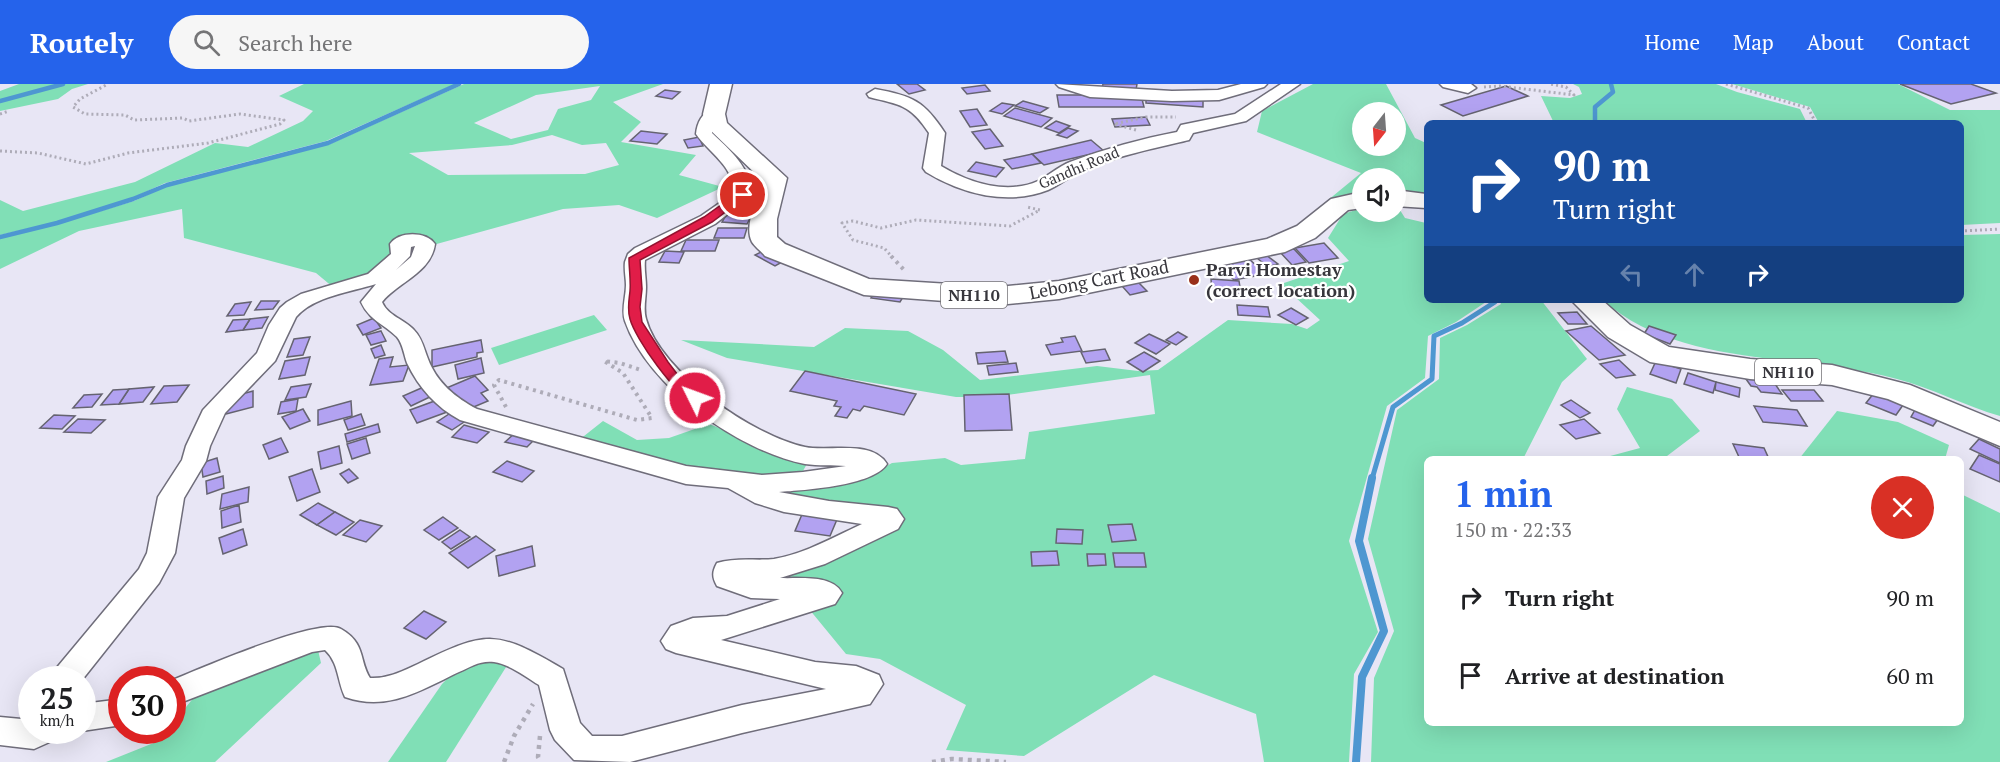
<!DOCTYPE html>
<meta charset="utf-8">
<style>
body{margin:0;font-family:"PT Serif",serif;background:#f6f6f6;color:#202124;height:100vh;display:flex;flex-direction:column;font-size:22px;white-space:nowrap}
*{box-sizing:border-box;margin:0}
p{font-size:20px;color:#757577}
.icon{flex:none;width:33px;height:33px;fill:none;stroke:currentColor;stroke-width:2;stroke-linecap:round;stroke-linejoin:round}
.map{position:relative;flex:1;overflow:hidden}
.panel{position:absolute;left:1424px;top:372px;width:540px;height:270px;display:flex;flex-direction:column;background:#fff;border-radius:9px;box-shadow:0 6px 24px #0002}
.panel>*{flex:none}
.guide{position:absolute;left:1424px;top:36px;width:540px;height:183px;border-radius:9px;box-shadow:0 6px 24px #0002;background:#1a4fa0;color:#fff;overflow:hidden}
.needle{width:39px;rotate:197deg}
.buttons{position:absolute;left:1352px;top:18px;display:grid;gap:12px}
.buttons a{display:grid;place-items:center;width:54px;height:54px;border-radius:50%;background:#fff;box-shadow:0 6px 24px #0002;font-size:30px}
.speed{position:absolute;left:18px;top:582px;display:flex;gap:12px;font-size:30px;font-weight:700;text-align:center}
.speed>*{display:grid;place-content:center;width:78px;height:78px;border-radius:50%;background:#fff;box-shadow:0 6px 24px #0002;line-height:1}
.speed small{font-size:15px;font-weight:400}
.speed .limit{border:9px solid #d22;background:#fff;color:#111}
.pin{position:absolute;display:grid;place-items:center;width:51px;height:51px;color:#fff;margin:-26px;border:3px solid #fff;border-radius:50%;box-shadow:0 2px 6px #0007}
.me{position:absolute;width:66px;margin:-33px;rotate:312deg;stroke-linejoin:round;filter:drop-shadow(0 0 4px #0008)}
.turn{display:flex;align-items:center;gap:21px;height:126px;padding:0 30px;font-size:27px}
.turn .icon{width:78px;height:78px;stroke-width:2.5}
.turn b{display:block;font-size:42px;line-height:51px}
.lanes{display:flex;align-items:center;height:57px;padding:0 30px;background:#0003;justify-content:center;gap:30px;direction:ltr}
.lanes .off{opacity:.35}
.round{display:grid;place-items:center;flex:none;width:63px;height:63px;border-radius:32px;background:#f6f6f6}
.head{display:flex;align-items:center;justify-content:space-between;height:102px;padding:0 30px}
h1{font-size:36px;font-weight:600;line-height:45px;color:#2563eb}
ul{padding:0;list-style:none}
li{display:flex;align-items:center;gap:18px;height:78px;padding:0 30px}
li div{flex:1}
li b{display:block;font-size:22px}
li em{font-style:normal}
header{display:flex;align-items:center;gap:36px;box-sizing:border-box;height:84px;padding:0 30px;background:#2563eb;color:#fff}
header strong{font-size:28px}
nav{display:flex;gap:33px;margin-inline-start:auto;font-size:21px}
.search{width:420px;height:54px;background:#f6f6f6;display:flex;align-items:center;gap:15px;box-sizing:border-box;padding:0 21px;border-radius:33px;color:#757577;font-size:22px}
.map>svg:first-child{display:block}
.green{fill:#80dfb6;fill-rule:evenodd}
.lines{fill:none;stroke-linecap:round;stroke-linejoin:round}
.stream-far2{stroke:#4e97d1;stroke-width:4.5}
.stream-far1{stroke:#4e97d1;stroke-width:5}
.stream{stroke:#4e97d1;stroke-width:8}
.building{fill:#b2a2f1;stroke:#656370;stroke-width:1.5}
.street-casing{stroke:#6f6d7a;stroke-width:3}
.highway-casing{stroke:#6f6d7a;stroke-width:3}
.path-far2{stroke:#aeacb8;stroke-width:3;stroke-dasharray:2 3;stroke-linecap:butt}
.path-far1{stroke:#aeacb8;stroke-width:4;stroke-dasharray:3 4.5;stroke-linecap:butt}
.path{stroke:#aeacb8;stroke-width:4.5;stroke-dasharray:4 5;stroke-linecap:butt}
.street{fill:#fff;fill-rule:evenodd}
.highway{fill:#fff;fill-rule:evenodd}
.route{fill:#e11d48;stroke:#92132f;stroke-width:1.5}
.poi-dot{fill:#99301a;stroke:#fff;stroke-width:2}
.labels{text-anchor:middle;stroke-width:4.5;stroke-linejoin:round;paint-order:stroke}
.far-street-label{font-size:15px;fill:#37363c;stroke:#fff}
.shield{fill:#fff;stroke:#737276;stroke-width:1.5}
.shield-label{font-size:16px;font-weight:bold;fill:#37363c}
.poi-label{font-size:18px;font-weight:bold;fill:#37363c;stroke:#fff;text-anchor:start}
.street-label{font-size:18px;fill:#37363c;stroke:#fff}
</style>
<header>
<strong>Routely</strong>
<div class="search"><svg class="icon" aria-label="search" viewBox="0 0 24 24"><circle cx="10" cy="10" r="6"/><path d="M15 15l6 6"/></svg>Search here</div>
<nav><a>Home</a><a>Map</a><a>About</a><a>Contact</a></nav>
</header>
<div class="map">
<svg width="2000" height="678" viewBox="0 0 2000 678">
<rect width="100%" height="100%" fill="#e8e6f5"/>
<g class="green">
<polygon points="19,0 88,0 72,5 58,15 0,27 0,7"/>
<polygon points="304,0 455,0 326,57 165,99 130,115 56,138 0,151 0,116 23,127 135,98 215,59 248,63 303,37 313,27 279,12"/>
<path d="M464 0H663L613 18 641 38 621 58 696 71 679 91 723 103 657 134 619 121 563 125 433 161 412 155 374 191 334 204 316 189 184 154 182 125 79 147 0 185V154L58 140 134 117 169 101 330 60ZM600 2 591 16 558 25 548 46 511 55 474 39 536 11ZM552 51 582 61 606 59 619 81 585 90 448 91 409 69 512 61Z"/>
<path d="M1313 0H1386L1415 54 1426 59V113L1395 109V94H1362V109L1322 121 1361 89 1257 48 1262 27ZM1362 28H1395V62H1362Z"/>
<polygon points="1573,0 1716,0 1737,8 1800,25 1807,39 1550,39 1553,37 1541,12 1570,14 1582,10 1579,3"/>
<polygon points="1732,0 1898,0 1950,26 2000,26 2000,139 1961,141 1960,39 1819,39 1810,23"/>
<polygon points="1395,123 1398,123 1405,134 1426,139 1426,216 1489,216 1456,238 1428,252 1425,294 1387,322 1349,457 1378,548 1354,590 1349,678 1264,678 1256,630 1154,591 1024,672 946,666 966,621 880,575 846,570 809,525 756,499 821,478 904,434 900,428 772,407 874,389 892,379 945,374 961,381 1025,375 1029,348 1155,330 1150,291 992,313 956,313 727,274 681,256 814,263 845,244 908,247 943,266 980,296 1097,282 1138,287 1158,286 1228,236 1292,240 1307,245 1320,236 1281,200 1349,177 1328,154 1343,130 1362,124 1362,128 1395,128"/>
<path d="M2000 150V332C1965 322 1932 304 1897 295 1804 269 1678 284 1603 216H1960L1961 151Z"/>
<polygon points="1499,216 1541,216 1587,275 1562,298 1523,375 1426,375 1426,639 1960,639 1961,410 2000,429 2000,678 1371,678 1374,594 1394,547 1368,455 1397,326 1439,295 1440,254 1467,241 1501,220"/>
<polygon points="594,231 607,246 499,281 491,264"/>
<polygon points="1627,303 1672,315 1700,347 1667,372 1669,375 1599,375 1640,364 1617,325"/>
<polygon points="1837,327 1898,338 1949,361 1945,375 1799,375"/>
<polygon points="603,337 637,356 669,354 709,340 808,378 799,394 685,387 579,356"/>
<polygon points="305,565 318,566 321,579 215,678 106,678 156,658 166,647 172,646 173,639 195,612"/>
<polygon points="491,575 508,580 446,678 388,678 442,600 462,580"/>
</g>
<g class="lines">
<g class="stream-far2">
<polyline points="0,17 63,0"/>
<polyline points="1595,39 1595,23 1613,8 1611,0"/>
<polyline points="0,153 57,139 133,115 167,101 328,59 459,0"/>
</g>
<polyline class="stream-far1" points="1372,395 1393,323 1432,295 1434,252 1462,239 1495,218 1494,216"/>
<polyline class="stream" points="1356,678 1362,593 1384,547 1359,457 1372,394"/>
</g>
<g class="building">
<polygon points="897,0 917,0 925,6 909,10"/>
<polygon points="1103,0 1137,0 1136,6 1102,4"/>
<polygon points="1900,0 1971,0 1996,9 1951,20"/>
<polygon points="985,1 990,7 967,10 962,4"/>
<polygon points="1506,2 1528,12 1463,32 1441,21"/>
<polygon points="665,6 680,8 672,15 656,12"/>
<polygon points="1146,10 1203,13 1203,23 1146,19"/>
<polygon points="1057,11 1141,11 1144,23 1059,23"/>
<polygon points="1023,17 1048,24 1040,29 1015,22"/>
<polygon points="1002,19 1014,21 1002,30 990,27"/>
<polygon points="1015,24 1052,34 1041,43 1004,32"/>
<polygon points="977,25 987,41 970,43 960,27"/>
<polygon points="1146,33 1150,41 1115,43 1112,35"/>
<polygon points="1056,37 1070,42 1059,49 1045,44"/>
<polygon points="1068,44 1078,47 1067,54 1057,51"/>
<polygon points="990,45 1003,62 985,65 972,48"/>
<polygon points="641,47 667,50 657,60 630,57"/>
<polygon points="699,53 703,62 688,64 684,56"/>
<polygon points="1091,56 1104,67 1044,81 1032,70"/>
<polygon points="1032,70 1041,79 1012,85 1004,76"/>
<polygon points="976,78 1004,84 996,93 968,87"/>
<polygon points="728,128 753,129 747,140 722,138"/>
<polygon points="718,144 747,144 744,154 714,154"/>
<polygon points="686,156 719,156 715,167 681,167"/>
<polygon points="1324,159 1338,174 1309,179 1295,164"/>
<polygon points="1294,165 1306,178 1292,181 1279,167"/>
<polygon points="765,166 784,177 775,182 755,171"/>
<polygon points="665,167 684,168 679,179 659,178"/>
<polygon points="1266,171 1278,180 1268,183 1257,174"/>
<polygon points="1249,175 1266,190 1234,196 1219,182"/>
<polygon points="1211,195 1239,197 1241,210 1212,208"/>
<polygon points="1138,198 1147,207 1130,211 1122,202"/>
<polygon points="874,209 903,213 900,218 871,214"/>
<polygon points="261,217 279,217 273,225 255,226"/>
<polygon points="251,218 244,231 227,232 235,220"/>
<polygon points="1237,221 1268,223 1270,233 1238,231"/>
<polygon points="1291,224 1308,234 1296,241 1278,231"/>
<polygon points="1577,228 1587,240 1568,240 1558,229"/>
<polygon points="268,233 262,244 243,246 250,235"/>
<polygon points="374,234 381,244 363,251 357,241"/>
<polygon points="250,235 243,246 226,248 233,236"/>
<polygon points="1591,242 1625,271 1599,276 1566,247"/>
<polygon points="1649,242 1676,251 1670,260 1644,250"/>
<polygon points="381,247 386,257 371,261 366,251"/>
<polygon points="1178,248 1187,253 1176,261 1166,256"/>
<polygon points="1149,250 1170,260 1156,270 1135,259"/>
<polygon points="1075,252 1082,267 1051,271 1046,261 1063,258 1061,254"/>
<polygon points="310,253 303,271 287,273 294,255"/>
<polygon points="481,256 483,268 477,269 477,273 432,283 432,266"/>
<polygon points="381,261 385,271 375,274 371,265"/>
<polygon points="1105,265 1110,276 1086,279 1081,268"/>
<polygon points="1005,267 1008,278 978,280 976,269"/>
<polygon points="1144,268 1160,277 1143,288 1127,278"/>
<polygon points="310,273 305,291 279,295 285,277"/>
<polygon points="393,273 390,283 409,281 403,297 370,301 379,275"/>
<polygon points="481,274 484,289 458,295 455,281"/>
<polygon points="1619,276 1635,291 1616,294 1600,280"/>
<polygon points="1656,277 1681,285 1676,299 1650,290"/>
<polygon points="1016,279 1018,288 989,291 987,282"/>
<polygon points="805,287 916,310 904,331 864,322 860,327 853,325 847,334 835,332 841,323 834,322 837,317 790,307"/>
<polygon points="1688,289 1716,298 1713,309 1684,300"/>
<polygon points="475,292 488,306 481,309 488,317 464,327 444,305"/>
<polygon points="1746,295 1773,297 1782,310 1761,308 1757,303 1751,302"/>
<polygon points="1716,298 1740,304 1739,313 1715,306"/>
<polygon points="311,300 306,313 285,316 291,303"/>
<polygon points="189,301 177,318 151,320 164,302"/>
<polygon points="426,302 434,311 411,322 403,312"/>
<polygon points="154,303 143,318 119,320 129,305"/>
<polygon points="129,305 119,320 101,321 113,306"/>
<polygon points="1782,306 1814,306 1823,317 1791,317"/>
<polygon points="253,307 253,323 226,330 227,314"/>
<polygon points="1874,309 1903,321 1896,331 1866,319"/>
<polygon points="102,310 92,323 73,324 84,311"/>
<polygon points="1009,310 1012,346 965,347 964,311"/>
<polygon points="298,315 296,327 278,330 281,318"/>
<polygon points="440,315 447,328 417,339 410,326"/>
<polygon points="1571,316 1590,329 1580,334 1561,321"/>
<polygon points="351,317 352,332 318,341 318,326"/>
<polygon points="1754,322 1797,326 1807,342 1763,338"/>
<polygon points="303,325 310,337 290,345 282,333"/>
<polygon points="1915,326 1938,335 1933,342 1911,333"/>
<polygon points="452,328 467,336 452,346 437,338"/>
<polygon points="361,330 365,341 348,346 344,336"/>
<polygon points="54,331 75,332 62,345 40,344"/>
<polygon points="78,335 105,336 91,349 64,348"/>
<polygon points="1584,335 1600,349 1576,355 1560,341"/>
<polygon points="378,340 380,348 347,358 345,350"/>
<polygon points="464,341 489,348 477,359 452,353"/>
<polygon points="515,349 536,354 527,363 505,358"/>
<polygon points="281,354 288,368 269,375 263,361"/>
<polygon points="366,354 370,369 352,375 347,360"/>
<polygon points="1979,355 2000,365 2000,379 1970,365"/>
<polygon points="1733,360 1764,364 1769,375 1739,373"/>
<polygon points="339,362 342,379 321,385 318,368"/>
<polygon points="1979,371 2000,380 2000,398 1970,385"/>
<polygon points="217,374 220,388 203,393 201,379"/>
<polygon points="507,377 534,387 522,398 493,388"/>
<polygon points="312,385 320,408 297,417 289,393"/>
<polygon points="349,385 358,394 348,399 340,390"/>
<polygon points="223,392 224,404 207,410 206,397"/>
<polygon points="249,403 248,418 220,425 222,410"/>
<polygon points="318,419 335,428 317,441 300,431"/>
<polygon points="239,421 241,438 222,444 221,427"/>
<polygon points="335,428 354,438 336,451 317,441"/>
<polygon points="803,428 838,433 830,452 795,447"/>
<polygon points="443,433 458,444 439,456 424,446"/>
<polygon points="360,436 382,442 366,458 343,451"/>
<polygon points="1132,440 1136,456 1112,458 1108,441"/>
<polygon points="243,445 247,461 223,470 219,454"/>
<polygon points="1057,445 1083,446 1082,460 1056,459"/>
<polygon points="460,446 470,453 451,465 442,458"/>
<polygon points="476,452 495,466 468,484 449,469"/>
<polygon points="532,462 535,482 499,492 496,472"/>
<polygon points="1057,467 1059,481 1032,482 1031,468"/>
<polygon points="1113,469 1144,469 1146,483 1115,483"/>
<polygon points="1087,470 1105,470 1106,481 1088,482"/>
<polygon points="424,527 446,538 426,555 404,544"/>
</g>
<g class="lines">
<g class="street-casing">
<g id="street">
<polygon points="1056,0 1172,7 1218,6 1241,0 1267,0 1264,3 1219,16 1172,17 1090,13 1059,3"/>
<path d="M1281 0H1300L1246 37 1193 49 1189 56C1155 64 1121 71 1088 84 1073 89 1062 100 1048 106 1007 122 962 110 926 88L923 84 929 49C910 20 900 21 869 13L867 10 875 5C913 12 924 17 945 49L941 82C969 99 1007 111 1038 97 1049 91 1058 83 1070 78 1105 65 1140 55 1177 48L1181 41 1235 30Z"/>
<polygon points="1440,0 1471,0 1476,4 1468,9 1443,3"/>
<path d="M714 25 722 30 713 41 712 49C730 66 751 84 752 111L715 140 645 176C644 185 646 194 646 203 646 214 643 225 646 235 660 288 753 352 805 363 829 368 872 355 887 380 873 402 805 406 779 408L829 417 888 423 897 425 904 435 898 445 825 480 780 494C799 495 832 490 842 509L835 520 721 556 815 578 856 582 879 591 883 600 870 620 742 649 630 678 574 676 555 656 550 646 539 601C526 593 509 580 494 578 481 576 470 583 459 588 421 606 388 628 345 613 337 596 339 579 325 566L312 568 172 622V596C200 585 320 532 341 545 366 559 359 577 370 594 388 595 403 587 418 580 488 546 496 546 563 585L580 639 592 652H622L742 621 826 605 676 569 666 565 661 557 671 542 693 534 727 532 780 515 751 514 717 502C712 493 712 488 717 479 736 473 755 477 774 475 804 470 834 453 862 440L784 428 755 419 728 404 686 400 460 336C436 323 419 304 407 279 404 271 403 260 397 253 384 240 369 236 361 218L376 200C351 208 314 212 296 233L275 277 225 329 210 362 206 377 184 414 175 469 159 499 82 596H50L54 587 139 485 147 469 158 413 182 376 186 362 203 326 257 269 269 241 280 224 287 218 301 210 368 190 391 170 390 160C399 147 426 147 435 160 431 189 398 198 382 218 388 232 404 235 414 246 422 254 424 265 428 275 437 299 456 314 477 325L686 382 762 391 803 388 846 382C833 381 818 382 805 380 739 367 648 303 625 237 621 226 626 213 626 201 626 194 624 186 625 178L628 170 635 164 701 132 734 109C734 82 710 70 696 50 697 39 702 28 714 25ZM415 162 411 173 396 186 410 172 411 163Z"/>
<polygon points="122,615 122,641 82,647 79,646 82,646 82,620"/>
<polygon points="0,633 32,636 32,646 59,646 54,656 34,665 0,661"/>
</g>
</g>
<g class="highway-casing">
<g id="highway">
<path d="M710 0H732L725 30 727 39 787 94 777 135V153L785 160 869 195 998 203 1059 197 1267 155 1297 142 1331 115 1362 108V124L1348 126 1315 154 1285 168 1059 215 998 221 864 211 765 172C761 167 755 163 752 158 743 141 759 112 762 96L705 41 703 30Z"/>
<polygon points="1395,106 1426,110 1426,124 1395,122"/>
<polygon points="1571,216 1602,216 1630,241 1669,263 1750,275 1832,281 1910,301 2000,338 2000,362 1888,315 1832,301 1750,295 1650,278 1608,253"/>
</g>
</g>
<g class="path-far2">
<polyline points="1726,0 1808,24 1816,39"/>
<polyline points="1484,3 1500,2 1574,11 1566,3 1550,0"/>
<polyline points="0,30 9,27"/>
<polyline points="1136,46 1114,40 1146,33 1176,33"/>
<polyline points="0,67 38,69 86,80 128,69 208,59 280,40 284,36 240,30 189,37 183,34 134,36 125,31 85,30 73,23 80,15 108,0"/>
<polyline points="1960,147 2000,145"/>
<polyline points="893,174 884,164 853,156 842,139 853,137 881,144 916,136 1010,142 1040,126 1027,123"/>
</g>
<g class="path-far1">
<polyline points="891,172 905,187"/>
<polyline points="506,323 494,301 499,296 637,336 652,334 623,289 604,277 620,279 641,286"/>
</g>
<g class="path">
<polyline points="540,652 538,673 541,678"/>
<polyline points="504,678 514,652 533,620"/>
<polyline points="932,678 952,675 1006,678"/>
</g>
<use href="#street" class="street"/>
<use href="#highway" class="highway"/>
</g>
<path class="route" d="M739 108 748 111 712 138 640 176 642 205 640 223 642 238 668 278 684 299 702 314 700 317 695 318C676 313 635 254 630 235 627 225 629 217 630 207 631 197 629 185 629 174L704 133Z"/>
<circle class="poi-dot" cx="1194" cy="196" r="6"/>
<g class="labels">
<g class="far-street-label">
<text transform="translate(1079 84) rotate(-23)" y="5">Gandhi Road</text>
</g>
<g class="shield">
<rect x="941" y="198" width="66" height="26" rx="4.5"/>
<rect x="1755" y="275" width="66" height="26" rx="4.5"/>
</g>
<g class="shield-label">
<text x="974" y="217">NH110</text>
<text x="1788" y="294">NH110</text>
</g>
<g class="poi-label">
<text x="1206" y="192">Parvi Homestay<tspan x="1206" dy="21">(correct location)</tspan></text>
</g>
<g class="street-label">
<text transform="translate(1099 196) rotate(-11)" y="6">Lebong Cart Road</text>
</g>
</g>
</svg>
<div class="buttons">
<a><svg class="needle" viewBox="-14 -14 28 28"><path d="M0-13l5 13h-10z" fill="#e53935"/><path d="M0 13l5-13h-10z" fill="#757577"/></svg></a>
<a><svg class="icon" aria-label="sound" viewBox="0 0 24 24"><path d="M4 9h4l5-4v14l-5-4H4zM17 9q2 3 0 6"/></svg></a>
</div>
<div class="speed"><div>25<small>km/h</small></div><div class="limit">30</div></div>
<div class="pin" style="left:743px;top:111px;background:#d93025"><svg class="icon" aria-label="arrive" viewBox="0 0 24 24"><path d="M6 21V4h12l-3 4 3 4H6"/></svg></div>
<svg class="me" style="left:695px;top:314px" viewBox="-20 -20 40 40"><circle r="17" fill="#e11d48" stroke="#fff" stroke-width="3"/><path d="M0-11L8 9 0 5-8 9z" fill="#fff"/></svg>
<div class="guide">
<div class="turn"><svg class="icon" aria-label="right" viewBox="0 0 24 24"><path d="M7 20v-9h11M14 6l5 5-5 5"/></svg><div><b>90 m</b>Turn right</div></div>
<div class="lanes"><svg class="icon off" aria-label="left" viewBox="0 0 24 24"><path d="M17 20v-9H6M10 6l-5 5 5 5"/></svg><svg class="icon off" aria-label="ahead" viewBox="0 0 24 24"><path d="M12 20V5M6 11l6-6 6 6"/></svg><svg class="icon" aria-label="right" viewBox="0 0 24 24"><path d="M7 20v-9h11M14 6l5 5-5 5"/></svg></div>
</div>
<section class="panel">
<div class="head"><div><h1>1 min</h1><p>150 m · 22:33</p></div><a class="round" style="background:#d93025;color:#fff"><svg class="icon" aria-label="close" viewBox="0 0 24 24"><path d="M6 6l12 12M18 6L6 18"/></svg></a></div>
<ul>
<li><svg class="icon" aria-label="right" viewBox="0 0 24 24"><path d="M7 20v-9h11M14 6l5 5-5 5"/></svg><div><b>Turn right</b></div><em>90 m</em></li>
<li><svg class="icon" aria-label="arrive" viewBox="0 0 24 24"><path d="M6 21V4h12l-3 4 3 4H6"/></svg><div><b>Arrive at destination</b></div><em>60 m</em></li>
</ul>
</section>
</div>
